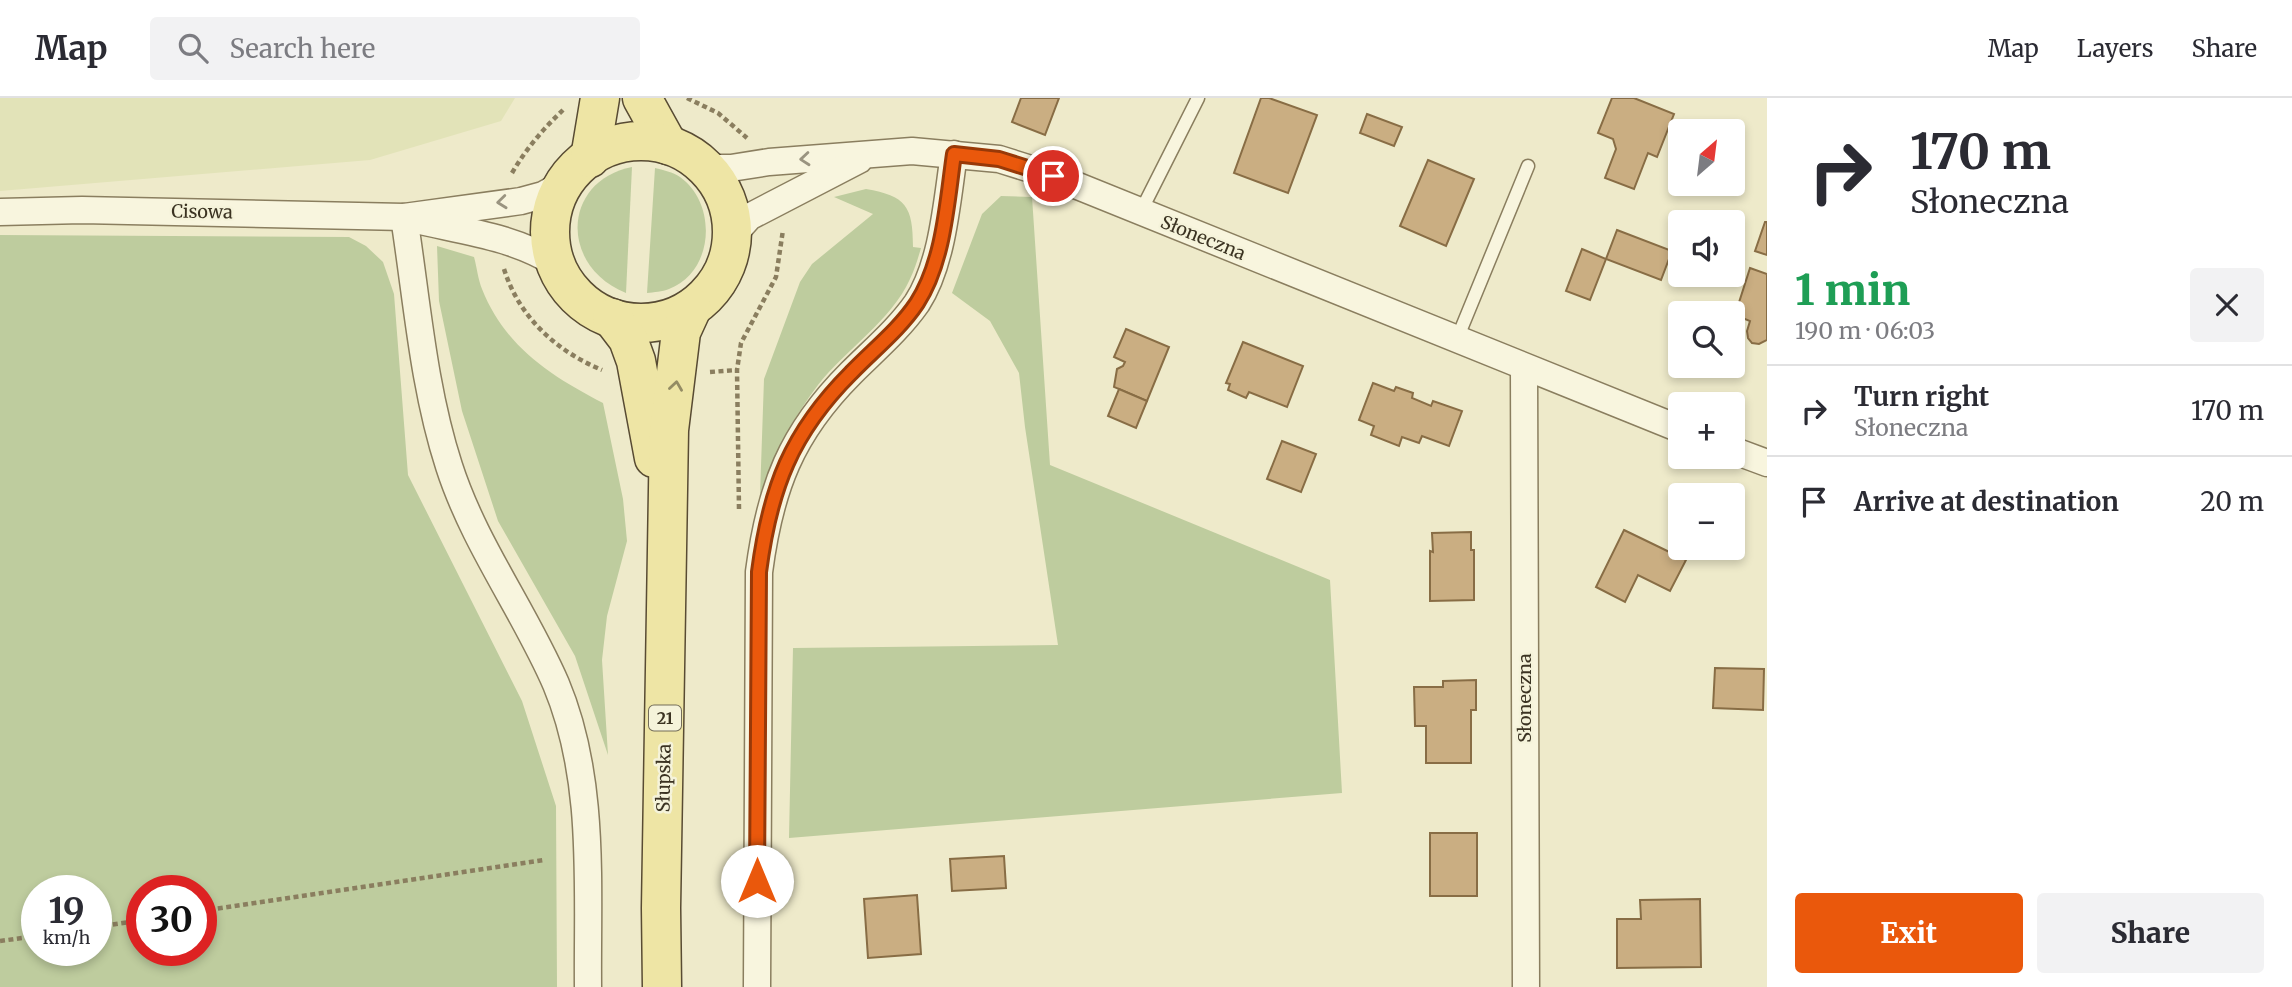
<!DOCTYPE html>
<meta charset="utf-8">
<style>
body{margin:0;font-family:Merriweather,serif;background:#f2f2f3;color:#2b2b33;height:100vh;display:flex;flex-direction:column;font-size:26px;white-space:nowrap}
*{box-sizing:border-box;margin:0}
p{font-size:23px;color:#7c7c81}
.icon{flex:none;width:38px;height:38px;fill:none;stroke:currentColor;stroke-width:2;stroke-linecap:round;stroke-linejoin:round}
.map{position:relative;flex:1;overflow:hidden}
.side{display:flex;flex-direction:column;background:#fff;width:525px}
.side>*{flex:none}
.banner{background:#fff;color:#2b2b33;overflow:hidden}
.needle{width:46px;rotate:28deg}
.controls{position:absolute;left:1668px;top:21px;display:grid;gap:14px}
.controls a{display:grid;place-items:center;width:77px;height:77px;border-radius:7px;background:#fff;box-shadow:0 4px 10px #0003;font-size:35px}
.speed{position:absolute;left:21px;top:777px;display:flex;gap:14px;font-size:35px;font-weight:700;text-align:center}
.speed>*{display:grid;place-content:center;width:91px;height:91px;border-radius:50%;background:#fff;box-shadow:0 4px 10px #0003;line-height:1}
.speed small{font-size:18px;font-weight:400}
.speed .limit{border:10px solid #d22;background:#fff;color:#111}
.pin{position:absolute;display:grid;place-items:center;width:60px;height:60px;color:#fff;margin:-30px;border:4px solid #fff;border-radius:50%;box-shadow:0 2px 7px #0007}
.me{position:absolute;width:77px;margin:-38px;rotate:0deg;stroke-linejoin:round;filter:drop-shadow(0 0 5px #0008)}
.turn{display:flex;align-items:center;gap:24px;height:147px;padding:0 28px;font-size:32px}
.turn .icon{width:91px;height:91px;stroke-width:2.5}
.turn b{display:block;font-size:49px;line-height:60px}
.round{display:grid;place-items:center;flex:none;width:74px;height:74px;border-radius:7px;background:#f2f2f3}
.overview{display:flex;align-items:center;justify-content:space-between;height:119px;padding:0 28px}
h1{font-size:42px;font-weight:800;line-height:52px;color:#1e9e55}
.action{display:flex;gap:14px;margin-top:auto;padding:14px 28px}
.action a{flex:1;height:80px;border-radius:7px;background:#ea580c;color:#fff;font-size:28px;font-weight:800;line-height:80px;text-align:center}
.action a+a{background:#f2f2f3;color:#2b2b33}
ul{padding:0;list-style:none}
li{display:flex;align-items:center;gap:21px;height:91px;padding:0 28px;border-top:2px solid #e1e1e2}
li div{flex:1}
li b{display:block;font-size:26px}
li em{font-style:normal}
header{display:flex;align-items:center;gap:42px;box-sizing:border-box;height:98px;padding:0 35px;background:#fff;border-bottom:2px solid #e1e1e2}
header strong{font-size:33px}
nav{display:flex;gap:38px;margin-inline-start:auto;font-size:24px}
.search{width:490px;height:63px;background:#f2f2f3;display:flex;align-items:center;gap:18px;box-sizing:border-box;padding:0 24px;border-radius:7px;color:#7c7c81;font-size:26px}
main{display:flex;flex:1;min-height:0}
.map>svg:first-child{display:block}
.farmland{fill:#e2e3b8}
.green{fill:#becc9e;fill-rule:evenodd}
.building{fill:#caae82;stroke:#886d45;stroke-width:2}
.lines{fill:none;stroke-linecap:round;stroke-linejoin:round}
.service-casing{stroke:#8a7e5f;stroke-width:15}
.minor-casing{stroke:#8a7e5f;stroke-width:29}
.primary-casing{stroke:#584b33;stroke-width:41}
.path{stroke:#8a7e5f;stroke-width:4.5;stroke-dasharray:5 3.5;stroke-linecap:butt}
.service{stroke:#f8f5de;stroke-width:12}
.minor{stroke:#f8f5de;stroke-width:26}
.primary{stroke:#eee5a5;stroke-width:38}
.oneway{stroke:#9a9480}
.oneway2{stroke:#948c64}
.route-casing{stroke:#983908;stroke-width:18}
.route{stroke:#ea580c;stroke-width:12}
.labels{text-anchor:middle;stroke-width:5;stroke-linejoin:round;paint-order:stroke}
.shield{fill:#f5f3da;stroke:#736d59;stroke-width:2}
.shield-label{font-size:16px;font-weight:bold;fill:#3b3322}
.street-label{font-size:18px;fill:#3b3322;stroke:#f5f3da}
</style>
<header>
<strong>Map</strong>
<div class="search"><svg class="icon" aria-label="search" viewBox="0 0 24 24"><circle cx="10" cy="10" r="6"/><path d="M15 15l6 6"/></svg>Search here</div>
<nav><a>Map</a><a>Layers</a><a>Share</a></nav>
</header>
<main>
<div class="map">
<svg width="1767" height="889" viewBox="0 0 1767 889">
<rect width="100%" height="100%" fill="#eeeaca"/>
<polygon class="farmland" points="0,0 515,0 501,23 370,62 0,93"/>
<g class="green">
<path d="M632 69 626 195C559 168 562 83 632 69Z"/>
<path d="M655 70C663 72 673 74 680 79 718 106 714 174 669 191 662 194 654 194 647 195Z"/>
<path d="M866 91C906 98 913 108 913 149L921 150C918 160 915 171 910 181 891 223 846 251 818 287 792 321 774 357 760 397L764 281 800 184 812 166 873 116 834 99Z"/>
<polygon points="1001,98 1032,99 1050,367 1330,482 1342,695 789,740 793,550 1058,547 1025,329 1019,275 990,223 952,195 982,116"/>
<path d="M0 137 349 139 366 148 383 164 394 196 408 377 522 603 556 708 557 889H0ZM37 793H96V852H37ZM142 793H201V852H142Z"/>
<path d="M437 148 474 159C477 170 478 181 482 191 505 249 551 278 603 305L623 401 627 443 607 518 602 562 608 657 575 558 498 423 462 313 439 203Z"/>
</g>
<g class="building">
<polygon points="1021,0 1059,0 1045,37 1012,24"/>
<polygon points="1261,0 1269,0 1317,17 1288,95 1234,75"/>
<polygon points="1612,0 1634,0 1674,16 1657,59 1648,55 1634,91 1605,80 1616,51 1613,41 1598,35"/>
<polygon points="1367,16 1402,29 1394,48 1360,35"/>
<polygon points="1428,62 1474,81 1446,148 1400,128"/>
<polygon points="1765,124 1767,124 1767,157 1755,153"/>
<polygon points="1617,132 1672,153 1661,182 1606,161"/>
<polygon points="1582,151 1606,161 1590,202 1566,193"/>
<polygon points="1750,170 1767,176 1767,242 1759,246 1752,245 1748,240 1747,233 1750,223 1735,217"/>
<polygon points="1126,231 1169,249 1147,303 1114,289 1117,271 1123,268 1125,264 1114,259"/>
<polygon points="1243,244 1303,268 1287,309 1249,294 1246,300 1228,292 1230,286 1226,285"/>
<polygon points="1373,285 1394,293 1396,289 1413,295 1412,300 1431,308 1433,303 1462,313 1449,348 1422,338 1419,345 1402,339 1399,348 1371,337 1374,328 1359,322"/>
<polygon points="1119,291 1147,303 1136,330 1108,318"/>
<polygon points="1282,343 1316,356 1301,394 1267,381"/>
<polygon points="1624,432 1686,462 1670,493 1638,477 1625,504 1596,489"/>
<polygon points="1471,434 1471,452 1474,452 1474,502 1430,503 1430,453 1433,454 1432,435"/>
<polygon points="1715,570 1764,571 1763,612 1713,610"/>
<polygon points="1476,582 1476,612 1471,612 1471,665 1426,665 1426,628 1415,628 1414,589 1443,589 1443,583"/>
<rect x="1430" y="735" width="47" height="63"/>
<polygon points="1004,758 1006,790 952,793 950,761"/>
<polygon points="917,797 921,856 868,860 864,801"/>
<polygon points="1700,801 1701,869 1617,870 1617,821 1641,821 1640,802"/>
</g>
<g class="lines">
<g class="service-casing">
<g id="service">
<polyline points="1140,115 1198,0"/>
<polyline points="1457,241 1528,68"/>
</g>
</g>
<g class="minor-casing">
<g id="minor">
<polyline points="705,70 731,70 769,64 912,53 999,61 1053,78 1680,331"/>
<polyline points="0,114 82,112 404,119 521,103 543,97 566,84"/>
<path d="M404 119C417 202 423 288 449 368 474 446 524 512 556 586 596 681 587 789 588 889"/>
<path d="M416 122C463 133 514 139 555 165"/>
<polyline points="733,137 749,119 859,62"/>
<polyline points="1524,270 1526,889"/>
<polyline points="1732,352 1767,365"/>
<path d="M757 889 759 474C770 390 791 335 851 275 874 252 898 232 917 205 943 165 947 102 954 56"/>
</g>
</g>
<g class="primary-casing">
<g id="primary">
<polyline points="642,0 668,47"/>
<circle cx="641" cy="134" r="91"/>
<polyline points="590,60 600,0"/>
<polyline points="612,220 628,241 636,263 654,360"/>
<polyline points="662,889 661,810 669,332 681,234 692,210"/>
</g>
</g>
<g class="path">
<polyline points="687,0 718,15 747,40"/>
<path d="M512 75C526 51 543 31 563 12"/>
<path d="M504 171C519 219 556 253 602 272"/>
<polyline points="710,274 737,272"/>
<polyline points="739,411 737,272 741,245 776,179 783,132"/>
<polyline points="201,813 544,762"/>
<polyline points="96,829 142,822"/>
<polyline points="0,843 37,838"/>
</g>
<use href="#service" class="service"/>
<use href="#minor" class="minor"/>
<use href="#primary" class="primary"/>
</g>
<defs><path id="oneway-chevron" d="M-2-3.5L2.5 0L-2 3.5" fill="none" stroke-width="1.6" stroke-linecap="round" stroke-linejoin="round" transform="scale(1.75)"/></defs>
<g class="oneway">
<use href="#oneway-chevron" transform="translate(805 61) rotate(175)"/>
<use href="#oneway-chevron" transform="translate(502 104) rotate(174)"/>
</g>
<use class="oneway2" href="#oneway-chevron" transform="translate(676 288) rotate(-82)"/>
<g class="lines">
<g class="route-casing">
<path id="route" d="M757 783 759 474C770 390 791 335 851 275 873 252 899 232 917 205 944 163 947 104 954 56L999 61 1053 78"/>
</g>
<use href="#route" class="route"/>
</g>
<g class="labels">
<rect class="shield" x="649" y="607.5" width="32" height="25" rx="5"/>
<g class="shield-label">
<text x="665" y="626">21</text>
</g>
<g class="street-label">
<text transform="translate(202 114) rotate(1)" y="6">Cisowa</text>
<text transform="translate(1203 140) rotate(22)" y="6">Słoneczna</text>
<text transform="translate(1525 600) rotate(-90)" y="6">Słoneczna</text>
<text transform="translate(664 680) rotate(-89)" y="6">Słupska</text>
</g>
</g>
</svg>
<div class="controls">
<a><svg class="needle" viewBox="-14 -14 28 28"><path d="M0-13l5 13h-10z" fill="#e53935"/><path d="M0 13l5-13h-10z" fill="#7c7c81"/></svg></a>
<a><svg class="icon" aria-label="sound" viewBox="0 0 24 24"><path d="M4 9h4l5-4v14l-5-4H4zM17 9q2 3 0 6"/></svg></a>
<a><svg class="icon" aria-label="search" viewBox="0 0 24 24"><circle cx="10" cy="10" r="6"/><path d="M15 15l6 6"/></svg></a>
<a>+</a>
<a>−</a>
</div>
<div class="speed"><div>19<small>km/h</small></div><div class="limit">30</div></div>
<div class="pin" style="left:1053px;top:78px;background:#d93025"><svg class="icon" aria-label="arrive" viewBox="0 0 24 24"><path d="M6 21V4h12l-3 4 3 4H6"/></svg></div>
<svg class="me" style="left:757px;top:783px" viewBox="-20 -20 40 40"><circle r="19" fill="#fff"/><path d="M0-13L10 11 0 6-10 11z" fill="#ea580c"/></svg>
</div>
<section class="side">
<div class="banner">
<div class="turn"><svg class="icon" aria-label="right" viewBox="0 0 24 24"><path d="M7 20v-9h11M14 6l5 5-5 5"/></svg><div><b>170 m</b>Słoneczna</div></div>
</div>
<div class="overview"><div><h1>1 min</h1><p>190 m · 06:03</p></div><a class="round"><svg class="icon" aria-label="close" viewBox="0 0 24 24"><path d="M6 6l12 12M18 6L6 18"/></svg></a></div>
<ul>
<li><svg class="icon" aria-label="right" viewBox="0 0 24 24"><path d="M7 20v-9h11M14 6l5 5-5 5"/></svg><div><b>Turn right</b><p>Słoneczna</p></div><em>170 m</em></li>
<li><svg class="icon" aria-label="arrive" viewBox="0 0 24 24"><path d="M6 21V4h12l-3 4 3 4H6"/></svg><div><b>Arrive at destination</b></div><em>20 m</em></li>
</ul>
<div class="action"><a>Exit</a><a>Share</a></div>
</section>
</main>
